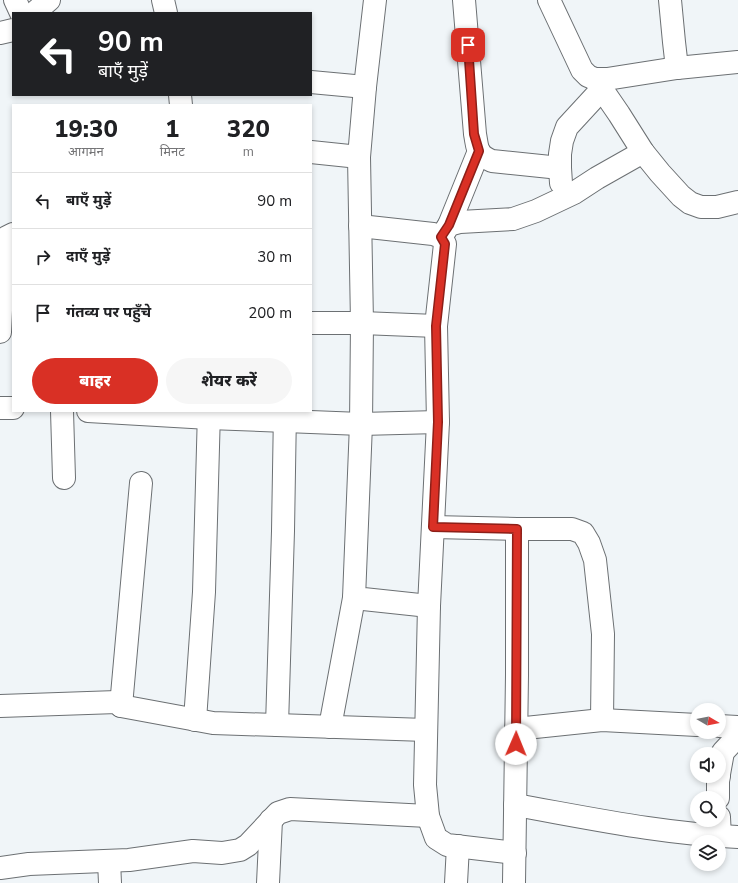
<!DOCTYPE html>
<html lang="hi">
<meta charset="utf-8">
<style>
body{margin:0;font-family:"Nunito Sans","Noto Sans Devanagari",sans-serif;background:#f6f6f6;color:#202124;height:100vh;display:flex;flex-direction:column;font-size:15px;white-space:nowrap}
*{box-sizing:border-box;margin:0}
p{font-size:13px;color:#757577}
.icon{flex:none;width:22px;height:22px;fill:none;stroke:currentColor;stroke-width:2;stroke-linecap:round;stroke-linejoin:round}
.map{position:relative;flex:1;overflow:hidden}
.drawer{position:absolute;left:12px;top:104px;width:300px;height:308px;display:flex;flex-direction:column;background:#fff;border-radius:0px;box-shadow:0 2px 6px #0003}
.drawer>*{flex:none}
.hud{position:absolute;left:12px;top:12px;width:300px;height:84px;border-radius:0px;box-shadow:0 2px 6px #0003;background:#202124;color:#fff;overflow:hidden}
.needle{width:26px;rotate:100deg}
.buttons{position:absolute;left:690px;top:703px;display:grid;gap:8px}
.buttons a{display:grid;place-items:center;width:36px;height:36px;border-radius:50%;background:#fff;box-shadow:0 2px 6px #0003;font-size:20px}
.pin{position:absolute;display:grid;place-items:center;width:34px;height:34px;color:#fff;margin:-17px;border-radius:8px;box-shadow:0 2px 6px #0006}
.me{position:absolute;width:44px;margin:-22px;rotate:1deg;stroke-linejoin:round;filter:drop-shadow(0 0 3px #0008)}
.turn{display:flex;align-items:center;gap:14px;height:84px;padding:0 20px;font-size:18px}
.turn .icon{width:52px;height:52px;stroke-width:2.5}
.turn b{display:block;font-size:28px;line-height:34px}
.eta{display:flex;justify-content:space-evenly;align-items:center;height:68px;text-align:center}
.eta b{font-size:24px;font-weight:800;line-height:28px}
.primary-button{display:flex;gap:8px;margin-top:auto;padding:8px 20px}
.primary-button a{flex:1;height:46px;border-radius:24px;background:#d93025;color:#fff;font-size:16px;font-weight:800;line-height:46px;text-align:center}
.primary-button a+a{background:#f6f6f6;color:#202124}
ul{padding:0;list-style:none}
li{display:flex;align-items:center;gap:12px;height:56px;padding:0 20px;border-top:1px solid #e0e0e0}
li div{flex:1}
li b{display:block;font-size:15px}
li em{font-style:normal}
.map>svg:first-child{display:block}
.lines{fill:none;stroke-linecap:round;stroke-linejoin:round}
.minor-casing{stroke:#6c7073;stroke-width:24}
.minor{stroke:#fff;stroke-width:22}
.route-casing{stroke:#8d1f18;stroke-width:10}
.route{stroke:#d93025;stroke-width:7}
</style>
<div class="map">
<svg width="738" height="883" viewBox="0 0 738 883">
<rect width="100%" height="100%" fill="#f0f5f8"/>
<g class="lines">
<g class="minor-casing">
<g id="minor">
<polyline points="15,0 21,13"/>
<polyline points="163,0 166,13"/>
<path d="M464 0 475 134C478 150 476 154 492 161L560 168"/>
<polyline points="549,0 582,70 588,76 595,79 607,79 677,68 738,62"/>
<polyline points="670,0 674,42 677,68"/>
<polyline points="34,13 49,0"/>
<polyline points="0,33 13,30"/>
<polyline points="595,79 619,114 643,152 660,173 681,196 690,203 701,207 717,207 738,202"/>
<polyline points="311,82 365,87"/>
<polyline points="180,95 181,105"/>
<polyline points="311,152 359,157 362,323 361,424 354,598 429,606"/>
<polyline points="359,157 365,87 375,0"/>
<polyline points="561,183 560,168 560,154 562,141 567,127 602,89"/>
<polyline points="449,225 479,151"/>
<polyline points="360,226 433,234 441,237 445,244 436,326 438,422 429,606 425,785 428,816 436,838 447,845 515,853"/>
<polyline points="441,237 449,225 460,222 513,219 536,211 574,193 597,178 643,152"/>
<polyline points="311,323 362,323 436,326"/>
<polyline points="0,332 4,246 7,237 13,234"/>
<polyline points="0,408 13,408"/>
<polyline points="62,411 64,478"/>
<polyline points="88,411 209,418 361,424 438,422"/>
<polyline points="433,527 517,529 572,529 583,533 589,543 595,560 603,634 602,720"/>
<polyline points="0,706 117,702 121,706 213,723 426,730"/>
<polyline points="121,706 141,483"/>
<polyline points="195,720 204,592 209,411"/>
<polyline points="277,725 283,531 285,411"/>
<polyline points="719,726 738,727"/>
<polyline points="330,727 354,598"/>
<polyline points="516,729 602,720 697,725"/>
<polyline points="719,774 723,752 738,736"/>
<polyline points="718,798 718,781 719,776"/>
<path d="M515 805C589 818 663 834 738 837"/>
<polyline points="719,817 720,837"/>
<polyline points="109,861 110,883"/>
<polyline points="0,868 29,864 129,860 193,851 222,853 240,850 248,845 278,813 290,809 428,816"/>
<polyline points="268,883 271,820"/>
<polyline points="456,883 458,846"/>
<polyline points="514,883 517,675 517,529"/>
</g>
</g>
<use href="#minor" class="minor"/>
</g>
<g class="lines">
<g class="route-casing">
<polyline id="route" points="468,45 474,134 479,151 449,225 441,237 445,244 436,326 438,422 433,527 517,529 516,744"/>
</g>
<use href="#route" class="route"/>
</g>
</svg>
<div class="buttons">
<a><svg class="needle" viewBox="-14 -14 28 28"><path d="M0-13l5 13h-10z" fill="#e53935"/><path d="M0 13l5-13h-10z" fill="#757577"/></svg></a>
<a><svg class="icon" aria-label="sound" viewBox="0 0 24 24"><path d="M4 9h4l5-4v14l-5-4H4zM17 9q2 3 0 6"/></svg></a>
<a><svg class="icon" aria-label="search" viewBox="0 0 24 24"><circle cx="10" cy="10" r="6"/><path d="M15 15l6 6"/></svg></a>
<a><svg class="icon" aria-label="layers" viewBox="0 0 24 24"><path d="M12 4l9 5-9 5-9-5zM3 14l9 5 9-5"/></svg></a>
</div>
<div class="pin" style="left:468px;top:45px;background:#d93025"><svg class="icon" aria-label="arrive" viewBox="0 0 24 24"><path d="M6 21V4h12l-3 4 3 4H6"/></svg></div>
<svg class="me" style="left:516px;top:744px" viewBox="-20 -20 40 40"><circle r="19" fill="#fff"/><path d="M0-13L10 11 0 6-10 11z" fill="#d93025"/></svg>
<div class="hud">
<div class="turn"><svg class="icon" aria-label="left" viewBox="0 0 24 24"><path d="M17 20v-9H6M10 6l-5 5 5 5"/></svg><div><b>90 m</b>बाएँ मुड़ें</div></div>
</div>
<section class="drawer">
<div class="eta">
<div><b>19:30</b><p>आगमन</p></div>
<div><b>1</b><p>मिनट</p></div>
<div><b>320</b><p>m</p></div>
</div>
<ul>
<li><svg class="icon" aria-label="left" viewBox="0 0 24 24"><path d="M17 20v-9H6M10 6l-5 5 5 5"/></svg><div><b>बाएँ मुड़ें</b></div><em>90 m</em></li>
<li><svg class="icon" aria-label="right" viewBox="0 0 24 24"><path d="M7 20v-9h11M14 6l5 5-5 5"/></svg><div><b>दाएँ मुड़ें</b></div><em>30 m</em></li>
<li><svg class="icon" aria-label="arrive" viewBox="0 0 24 24"><path d="M6 21V4h12l-3 4 3 4H6"/></svg><div><b>गंतव्य पर पहुँचे</b></div><em>200 m</em></li>
</ul>
<div class="primary-button"><a>बाहर</a><a>शेयर करें</a></div>
</section>
</div>
